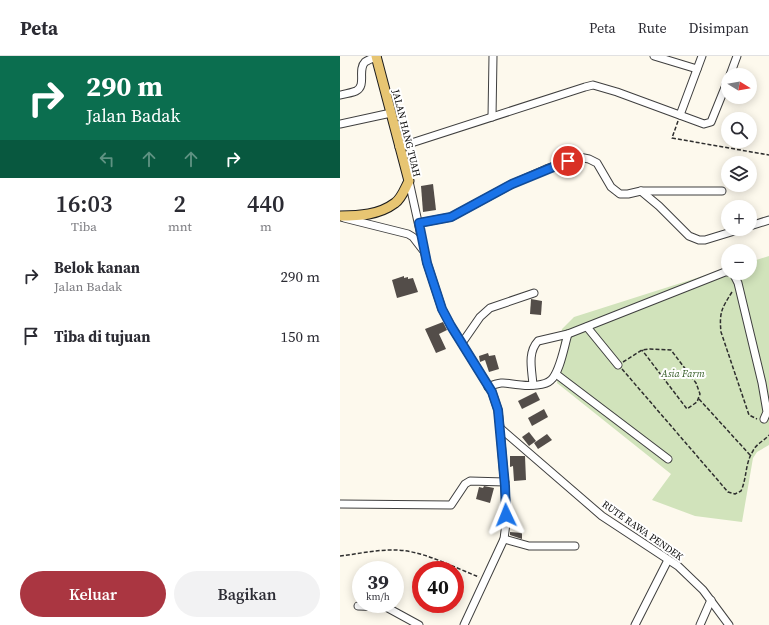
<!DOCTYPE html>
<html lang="id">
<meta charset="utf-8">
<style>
body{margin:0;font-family:"Source Serif 4",serif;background:#f2f2f3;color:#2b2b33;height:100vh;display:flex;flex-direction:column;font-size:15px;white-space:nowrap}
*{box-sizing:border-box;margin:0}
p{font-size:13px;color:#7c7c81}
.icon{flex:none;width:22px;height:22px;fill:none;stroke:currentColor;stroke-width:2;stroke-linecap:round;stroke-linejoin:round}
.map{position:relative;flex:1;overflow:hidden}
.drawer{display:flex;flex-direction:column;background:#fff;width:340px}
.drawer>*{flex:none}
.banner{background:#0b6e4f;color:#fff;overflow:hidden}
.needle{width:26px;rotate:101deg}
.controls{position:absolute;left:381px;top:12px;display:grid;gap:8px}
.controls a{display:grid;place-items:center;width:36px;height:36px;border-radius:50%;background:#fff;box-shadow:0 2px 10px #0003;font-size:20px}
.speed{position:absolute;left:12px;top:505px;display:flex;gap:8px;font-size:20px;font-weight:700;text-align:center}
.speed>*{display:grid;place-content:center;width:52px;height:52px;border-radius:50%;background:#fff;box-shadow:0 2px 10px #0003;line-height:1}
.speed small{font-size:10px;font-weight:400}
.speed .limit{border:6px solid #d22;background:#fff;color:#111}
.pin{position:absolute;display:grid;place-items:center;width:34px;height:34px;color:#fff;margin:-17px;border:2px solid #fff;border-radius:50%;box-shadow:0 1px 4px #0007}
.me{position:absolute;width:44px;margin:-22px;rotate:358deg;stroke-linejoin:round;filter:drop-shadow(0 0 3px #0008)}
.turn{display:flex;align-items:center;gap:14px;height:84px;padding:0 20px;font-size:18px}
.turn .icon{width:52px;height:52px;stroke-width:2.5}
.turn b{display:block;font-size:28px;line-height:34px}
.lanes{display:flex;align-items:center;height:38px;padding:0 20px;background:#0003;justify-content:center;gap:20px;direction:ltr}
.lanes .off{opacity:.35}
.eta{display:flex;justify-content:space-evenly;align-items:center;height:68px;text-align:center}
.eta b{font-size:24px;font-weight:600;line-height:28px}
.button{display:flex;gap:8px;margin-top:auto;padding:8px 20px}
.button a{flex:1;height:46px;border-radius:24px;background:#aa3641;color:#fff;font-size:16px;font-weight:600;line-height:46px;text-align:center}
.button a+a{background:#f2f2f3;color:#2b2b33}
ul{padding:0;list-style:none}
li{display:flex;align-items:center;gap:12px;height:60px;padding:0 20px}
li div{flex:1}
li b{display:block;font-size:15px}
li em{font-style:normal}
header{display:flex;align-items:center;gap:24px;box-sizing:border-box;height:56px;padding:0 20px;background:#fff;border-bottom:1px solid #e1e1e2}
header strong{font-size:19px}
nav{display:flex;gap:22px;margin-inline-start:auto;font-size:14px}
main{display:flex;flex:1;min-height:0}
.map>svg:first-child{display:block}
.green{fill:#d1e3bb}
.building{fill:#534d49}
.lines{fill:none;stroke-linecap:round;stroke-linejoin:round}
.minor-casing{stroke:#3f3f3f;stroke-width:9}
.major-casing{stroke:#1d1d1d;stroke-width:11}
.path{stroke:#2e2e2e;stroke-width:1.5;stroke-dasharray:4 2;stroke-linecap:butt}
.minor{stroke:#fff;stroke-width:7}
.major{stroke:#e7c572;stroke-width:9}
.route-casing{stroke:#114b97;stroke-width:10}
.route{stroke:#1a73e8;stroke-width:7}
.labels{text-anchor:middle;stroke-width:4;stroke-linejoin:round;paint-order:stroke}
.street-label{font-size:10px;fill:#0c0c0c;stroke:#fff}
.park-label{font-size:10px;font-style:italic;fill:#335b25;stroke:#fff}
</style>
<header>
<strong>Peta</strong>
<nav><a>Peta</a><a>Rute</a><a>Disimpan</a></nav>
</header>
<main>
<section class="drawer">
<div class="banner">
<div class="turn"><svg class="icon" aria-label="right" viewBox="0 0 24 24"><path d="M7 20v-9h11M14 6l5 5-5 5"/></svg><div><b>290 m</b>Jalan Badak</div></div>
<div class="lanes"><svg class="icon off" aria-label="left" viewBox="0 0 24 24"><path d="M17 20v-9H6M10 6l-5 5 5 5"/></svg><svg class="icon off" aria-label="ahead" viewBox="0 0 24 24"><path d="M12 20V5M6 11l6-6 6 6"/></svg><svg class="icon off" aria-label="ahead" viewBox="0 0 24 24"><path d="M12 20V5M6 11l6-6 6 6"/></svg><svg class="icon" aria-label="right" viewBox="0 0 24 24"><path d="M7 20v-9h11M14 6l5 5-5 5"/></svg></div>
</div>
<div class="eta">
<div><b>16:03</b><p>Tiba</p></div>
<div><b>2</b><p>mnt</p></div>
<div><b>440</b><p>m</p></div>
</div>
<ul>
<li><svg class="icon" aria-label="right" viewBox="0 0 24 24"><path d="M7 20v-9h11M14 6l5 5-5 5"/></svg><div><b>Belok kanan</b><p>Jalan Badak</p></div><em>290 m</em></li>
<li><svg class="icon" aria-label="arrive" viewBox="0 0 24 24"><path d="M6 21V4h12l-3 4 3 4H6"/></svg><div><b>Tiba di tujuan</b></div><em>150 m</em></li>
</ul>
<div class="button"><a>Keluar</a><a>Bagikan</a></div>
</section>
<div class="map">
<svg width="429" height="569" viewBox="0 0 429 569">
<rect width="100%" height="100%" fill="#fdf9ed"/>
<polygon class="green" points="429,200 429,389 417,396 413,402 402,466 355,460 312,444 331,418 217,327 222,273 234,261 388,212 388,217 410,217 410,206"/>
<g class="building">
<polygon points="93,128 96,154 83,156 81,130"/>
<polygon points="64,220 64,222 68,221 68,223 73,222 78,236 57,242 52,224"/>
<polygon points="191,243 202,245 201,259 190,258"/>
<polygon points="103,266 107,274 99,278 106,293 96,297 85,273"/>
<polygon points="148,297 149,300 155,299 159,313 149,316 145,304 140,306 139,300"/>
<polygon points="196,336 200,344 182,353 178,345"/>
<polygon points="204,353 208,361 192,370 188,362"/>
<polygon points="189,376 196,385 189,390 182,381"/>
<polygon points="207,378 212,384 198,393 194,387"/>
<polygon points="170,400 185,400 186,424 174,425 173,410 170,411"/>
<polygon points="144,430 154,432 150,447 136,443 139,431 143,432"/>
<polygon points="170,476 182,477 182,483 170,479"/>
</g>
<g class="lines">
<g class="minor-casing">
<g id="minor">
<polyline points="314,0 357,13"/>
<polyline points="390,19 397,0"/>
<path d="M0 39C5 38 11 37 16 35 27 29 17 14 25 6 28 4 33 2 37 1"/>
<polyline points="340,59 362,0"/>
<polyline points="152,61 153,0"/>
<polyline points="0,68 51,57"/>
<polyline points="59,91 245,31 253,29 277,36 364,68 371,66 388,24"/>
<polyline points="69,125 87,207 102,253 111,270 152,336 158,354 160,372 167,459 164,483 124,569"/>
<polyline points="301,135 319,150 349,180 359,184 365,184 401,173"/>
<polyline points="4,162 68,178 73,181 83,194"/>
<polyline points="79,167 111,161 172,128 206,113 239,101 249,103 257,107 271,131 280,138 288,138 301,135 382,135"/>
<polyline points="410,170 429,164"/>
<polyline points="393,217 398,227 422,327 427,356 424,363"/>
<polyline points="247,271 278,309"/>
<polyline points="122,287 140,261 150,252 194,237"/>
<polyline points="216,318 328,403"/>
<path d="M193 329C192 314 187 297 198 285L228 278 385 216H388"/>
<path d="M148 331C165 324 165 328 181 329 189 330 205 330 211 324 220 316 224 291 228 278"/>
<polyline points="160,372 262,460 338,510 363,534 389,569"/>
<polyline points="0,448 111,449 125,428 130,425 165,426"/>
<polyline points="164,483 189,490 235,490"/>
<polyline points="18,550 46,551 79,569"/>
<polyline points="295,569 328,504"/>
<polyline points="360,569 371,544"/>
</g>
</g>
<g class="major-casing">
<path id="major" d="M0 160C19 160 39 159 55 147 62 142 65 132 69 125L36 0"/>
</g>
<g class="path">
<polyline points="338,65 332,82 429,99"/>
<path d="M392 236C382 252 379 256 381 276L409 359 417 363"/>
<polyline points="283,306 302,294 310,293 331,294 356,327 360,338 357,346 347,353 302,294"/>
<path d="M282 313 388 436 395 438 401 435C407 422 405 407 413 395 416 388 424 385 429 379"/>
<polyline points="359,343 410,399"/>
<path d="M0 500C17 498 35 494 52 494 80 493 113 511 139 521"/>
</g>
<use href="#minor" class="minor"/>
<use href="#major" class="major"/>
</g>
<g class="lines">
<g class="route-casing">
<polyline id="route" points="166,459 165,430 158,354 152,336 111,270 102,253 87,207 79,167 111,161 172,128 228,105"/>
</g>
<use href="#route" class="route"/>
</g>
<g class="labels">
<g class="street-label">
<text transform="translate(67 77) rotate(76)" y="4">JALAN HANG TUAH</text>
<text transform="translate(303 474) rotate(35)" y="4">RUTE RAWA PENDEK</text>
</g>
<g class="park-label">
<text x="343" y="321">Asia Farm</text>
</g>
</g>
</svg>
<div class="controls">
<a><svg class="needle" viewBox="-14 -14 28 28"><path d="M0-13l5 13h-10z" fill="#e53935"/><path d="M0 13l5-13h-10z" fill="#7c7c81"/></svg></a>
<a><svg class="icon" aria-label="search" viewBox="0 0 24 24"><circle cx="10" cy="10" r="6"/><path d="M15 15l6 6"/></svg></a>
<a><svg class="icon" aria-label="layers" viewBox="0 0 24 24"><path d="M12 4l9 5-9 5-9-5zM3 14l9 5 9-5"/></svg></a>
<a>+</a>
<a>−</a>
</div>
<div class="speed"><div>39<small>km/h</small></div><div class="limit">40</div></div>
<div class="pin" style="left:228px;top:105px;background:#d93025"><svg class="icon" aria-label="arrive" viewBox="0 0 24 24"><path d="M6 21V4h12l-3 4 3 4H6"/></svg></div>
<svg class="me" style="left:166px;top:459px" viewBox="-20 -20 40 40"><path d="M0-17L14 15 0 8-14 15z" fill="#1a73e8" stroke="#fff" stroke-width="4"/></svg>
</div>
</main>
